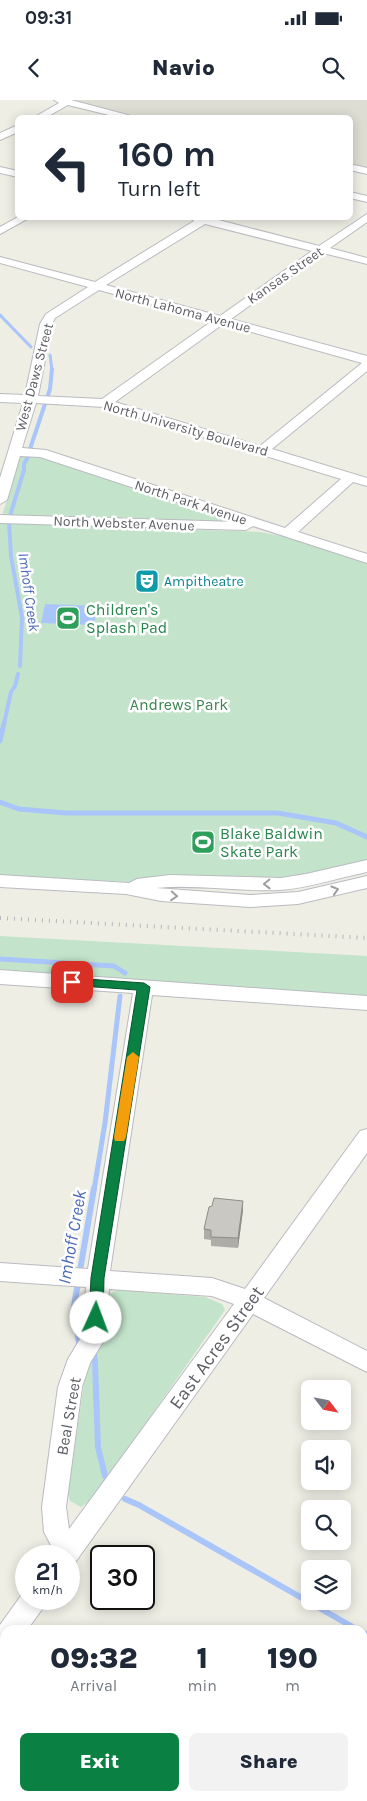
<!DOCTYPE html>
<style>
body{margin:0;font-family:Karla,sans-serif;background:#f2f2f3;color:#1f2937;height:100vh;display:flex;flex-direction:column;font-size:19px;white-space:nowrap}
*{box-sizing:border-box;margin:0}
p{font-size:16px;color:#747a83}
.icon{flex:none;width:28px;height:28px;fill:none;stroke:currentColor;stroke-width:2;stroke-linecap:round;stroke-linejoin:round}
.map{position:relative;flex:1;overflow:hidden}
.details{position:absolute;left:0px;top:1525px;width:368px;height:176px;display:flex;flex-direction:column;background:#fff;border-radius:15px 15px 0 0;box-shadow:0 2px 12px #0003}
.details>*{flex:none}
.top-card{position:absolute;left:15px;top:15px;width:338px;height:105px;border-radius:8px;box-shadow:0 2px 12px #0003;background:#fff;color:#1f2937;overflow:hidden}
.needle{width:32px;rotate:122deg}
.controls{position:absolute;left:301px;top:1280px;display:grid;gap:10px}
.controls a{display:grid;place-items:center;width:50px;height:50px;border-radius:8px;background:#fff;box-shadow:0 2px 12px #0003;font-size:25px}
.speed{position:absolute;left:15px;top:1445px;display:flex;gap:10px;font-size:25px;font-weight:700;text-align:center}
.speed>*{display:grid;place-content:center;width:65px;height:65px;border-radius:50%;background:#fff;box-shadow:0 2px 12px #0003;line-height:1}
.speed small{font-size:12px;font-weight:400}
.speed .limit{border:2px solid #111;border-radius:8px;background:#fff;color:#111}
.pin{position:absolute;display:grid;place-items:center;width:42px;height:42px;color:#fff;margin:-21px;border-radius:10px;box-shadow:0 2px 8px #0006}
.me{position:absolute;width:55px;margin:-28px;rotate:2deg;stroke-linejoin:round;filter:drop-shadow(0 0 4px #0008)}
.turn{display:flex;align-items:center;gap:18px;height:105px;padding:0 20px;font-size:22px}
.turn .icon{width:65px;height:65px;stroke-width:2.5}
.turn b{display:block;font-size:35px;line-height:42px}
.eta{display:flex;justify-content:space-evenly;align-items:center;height:85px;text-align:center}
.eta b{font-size:30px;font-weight:800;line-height:35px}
.primary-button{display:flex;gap:10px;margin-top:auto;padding:10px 20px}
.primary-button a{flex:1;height:58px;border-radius:8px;background:#0b8043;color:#fff;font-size:20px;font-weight:800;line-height:58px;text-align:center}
.primary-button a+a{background:#f2f2f3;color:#1f2937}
.status{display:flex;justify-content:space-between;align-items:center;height:35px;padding:0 25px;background:#fff;direction:ltr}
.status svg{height:14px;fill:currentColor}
header{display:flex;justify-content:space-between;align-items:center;height:65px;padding:0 20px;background:#fff;font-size:22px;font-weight:800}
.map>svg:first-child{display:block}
.education{fill:#deddd3}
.green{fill:#c3e4cb}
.water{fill:#aac5f9}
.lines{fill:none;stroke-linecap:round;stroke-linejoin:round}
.stream-far3{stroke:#aac5f9;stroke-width:3}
.stream-far2{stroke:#aac5f9;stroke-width:4}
.stream-far1{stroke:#aac5f9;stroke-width:5}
.stream{stroke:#aac5f9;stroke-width:6}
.minor-casing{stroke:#babbc0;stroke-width:2}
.minor{fill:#fff;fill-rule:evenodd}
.rail{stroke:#b7b7b8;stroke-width:4;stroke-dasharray:1 6;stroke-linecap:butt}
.wall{fill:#aeaca7}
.shaded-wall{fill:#8d8c88}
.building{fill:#cac8c2;stroke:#8d8c88}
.oneway{stroke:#9e9ea2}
.route{fill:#0b8043;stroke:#07532c}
.slow{fill:#f59e0b}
.labels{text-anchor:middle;stroke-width:5;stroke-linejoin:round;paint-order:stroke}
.far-street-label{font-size:14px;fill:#5d5e64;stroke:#fff}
.far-culture-label{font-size:14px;fill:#0d838f;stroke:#fff;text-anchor:start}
.far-water-label{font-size:15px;font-style:italic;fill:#4e6bbb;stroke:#fff}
.leisure-label{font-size:16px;fill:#27864d;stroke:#fff;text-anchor:start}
.park-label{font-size:16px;fill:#3c8450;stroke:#fff}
.street-label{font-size:16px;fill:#5d5e64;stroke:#fff}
.water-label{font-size:18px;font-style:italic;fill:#4e6bbb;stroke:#fff}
.near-street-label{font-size:19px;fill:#5d5e64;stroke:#fff}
</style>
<div class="status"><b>09:31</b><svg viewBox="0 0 49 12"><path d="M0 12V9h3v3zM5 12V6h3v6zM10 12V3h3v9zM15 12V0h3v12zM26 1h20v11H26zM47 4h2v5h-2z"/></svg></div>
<header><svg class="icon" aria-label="back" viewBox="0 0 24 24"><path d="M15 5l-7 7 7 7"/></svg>Navio<svg class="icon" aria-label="search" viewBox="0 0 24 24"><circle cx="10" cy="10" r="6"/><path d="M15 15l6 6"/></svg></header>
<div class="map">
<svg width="367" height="1701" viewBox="0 0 367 1701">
<rect width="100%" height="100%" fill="#eeeee5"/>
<polygon class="education" points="66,0 367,0 367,68 350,64 350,18 143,17"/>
<g class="green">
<polygon points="20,356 42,357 232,419 232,423 2,416"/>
<polygon points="6,423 260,432 286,437 367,463 367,763 289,779 161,779 127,782 0,775 0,424"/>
<polygon points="0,836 367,856 367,896 0,872"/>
<polygon points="117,1190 205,1197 222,1204 225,1210 99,1390 90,1401 81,1407 70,1401 68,1393 87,1263 110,1194"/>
</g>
<polygon class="water" points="45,504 97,506 94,525 41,523"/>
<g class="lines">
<g class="stream-far3">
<polyline points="0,215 31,247"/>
<polyline points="50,255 52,270"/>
</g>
<g class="stream-far2">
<polyline points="30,349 50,289 52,269"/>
<polyline points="10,416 24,370 24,364 28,357"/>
<polyline points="9,422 11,456 22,518 20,566"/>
<polyline points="4,624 11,592 15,586 18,574"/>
</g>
<g class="stream-far1">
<polyline points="0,641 4,623"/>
<polyline points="0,702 19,709 66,713 278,713 336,723 367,737"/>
<polyline points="0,859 114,866 125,873"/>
<polyline points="94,1090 105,1023 120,896"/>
</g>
<g class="stream">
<polyline points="82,1245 79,1243 74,1206 94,1088"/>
<polyline points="91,1252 94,1254 95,1262 98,1347 105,1376"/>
<polyline points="125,1399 139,1405 358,1530"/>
<polyline points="362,1533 367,1535"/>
</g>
<g class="minor-casing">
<g id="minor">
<polygon points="54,0 71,0 139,18 121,18 68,5 45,18 33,18 59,3"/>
<polygon points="18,25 18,32 0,40 0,33"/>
<polygon points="350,64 367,68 367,74 350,70"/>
<polygon points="0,67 18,71 18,77 0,73"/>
<polygon points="350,92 367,96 367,102 350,98"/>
<path d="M367 114V122L330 148 367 158V164L323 153 231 219 367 256V271L272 349 367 378V386L353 382 298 432 367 454V463L253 426 246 430 0 423V415L238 422 40 357 20 356 7 400 0 404V378L23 303 0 302V294L25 295 40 224 46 214 88 187 0 163V157L95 182 194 121 190 118H211L319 146ZM205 124 312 151 220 216 106 185ZM99 190 212 221 102 299 38 296 52 224 55 218ZM223 224 362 263 260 346 115 302ZM36 303 104 307 341 379 285 428 46 350 22 348Z"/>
<polygon points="18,117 29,118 0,134 0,127"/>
<path d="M367 760V772C338 778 309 788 280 790 238 792 197 784 156 788L250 795 298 792 367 776V788L298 804 250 807 161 801 126 794 0 787V775L129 783 137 779 170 775 281 778 306 774Z"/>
<path d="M0 870 367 896V910L152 895 110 1171 212 1178 245 1189 360 1031 367 1029V1053L264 1198 367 1251V1272L253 1214 74 1464 69 1466V1456H52L54 1451 44 1432 42 1407 58 1287 68 1259 82 1236 86 1187 0 1181V1163L88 1169 133 893 0 884ZM109 1189 212 1196 234 1204 69 1429 66 1407 82 1287 90 1263 105 1239Z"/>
<polygon points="25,1490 26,1490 26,1499 47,1499 43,1508 27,1530 5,1530 5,1556 0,1558 0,1525"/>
<polygon points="0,1604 5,1606 5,1636 0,1634"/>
<polygon points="367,1679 367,1701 349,1701 351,1696 362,1696 362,1681"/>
<polygon points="104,1696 137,1696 139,1701 106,1701"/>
</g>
</g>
<use href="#minor" class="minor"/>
<polyline class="rail" points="0,818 367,838"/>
</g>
<polygon class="wall" points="243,1110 238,1148 211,1146 211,1140 204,1139 204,1129"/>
<polygon class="shaded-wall" points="243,1101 243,1110 238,1148 238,1138"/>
<polygon class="building" points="214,1098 243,1101 238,1138 211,1137 211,1130 204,1129 209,1107 212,1106"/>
<defs><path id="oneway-chevron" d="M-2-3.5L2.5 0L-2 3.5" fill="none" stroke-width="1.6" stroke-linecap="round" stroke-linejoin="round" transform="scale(1.25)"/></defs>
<g class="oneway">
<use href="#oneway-chevron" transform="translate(267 784) rotate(179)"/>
<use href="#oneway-chevron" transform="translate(335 790) rotate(-16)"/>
<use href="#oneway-chevron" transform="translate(174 796) rotate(4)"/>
</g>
<polygon class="route" points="72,878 144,883 150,887 104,1178 103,1218 101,1222 96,1223 91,1222 89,1218 91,1178 137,890 68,885 66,882 68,879"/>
<polygon class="slow" points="133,952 139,957 126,1037 124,1041 115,1041 114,1037 127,957"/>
<defs>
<g id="theatre-square" transform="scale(1.25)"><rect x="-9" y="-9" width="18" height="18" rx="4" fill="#0f9aa8" stroke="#fff"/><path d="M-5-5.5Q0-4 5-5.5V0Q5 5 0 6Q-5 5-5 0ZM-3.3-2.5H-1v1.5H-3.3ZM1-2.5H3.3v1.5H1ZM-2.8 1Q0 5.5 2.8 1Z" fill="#fff"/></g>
<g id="stadium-square" transform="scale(1.25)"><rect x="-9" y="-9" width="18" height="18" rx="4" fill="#2e9e5b" stroke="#fff"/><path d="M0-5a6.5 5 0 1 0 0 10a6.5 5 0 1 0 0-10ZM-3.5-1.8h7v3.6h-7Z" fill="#fff"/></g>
</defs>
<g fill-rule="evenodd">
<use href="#theatre-square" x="147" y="481"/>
<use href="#stadium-square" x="68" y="518"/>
<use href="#stadium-square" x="203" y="742"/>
</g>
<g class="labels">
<g class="far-street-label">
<text transform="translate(285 175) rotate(-35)" y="5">Kansas Street</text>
<text transform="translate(183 210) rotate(15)" y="5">North Lahoma Avenue</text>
<text transform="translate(34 277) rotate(-75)" y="5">West Daws Street</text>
<text transform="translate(186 328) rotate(16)" y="5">North University Boulevard</text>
<text transform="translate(191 402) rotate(18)" y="5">North Park Avenue</text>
<text transform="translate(124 423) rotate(2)" y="5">North Webster Avenue</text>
</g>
<g class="far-culture-label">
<text x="164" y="486">Ampitheatre</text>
</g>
<g class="far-water-label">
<text transform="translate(29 492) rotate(82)" y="5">Imhoff Creek</text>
</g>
<g class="leisure-label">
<text x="86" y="515">Children's<tspan x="86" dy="18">Splash Pad</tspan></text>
<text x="220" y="739">Blake Baldwin<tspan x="220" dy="18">Skate Park</tspan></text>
</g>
<g class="park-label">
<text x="179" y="610">Andrews Park</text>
</g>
<g class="street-label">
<text transform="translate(68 1316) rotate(-80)" y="6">Beal Street</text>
</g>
<g class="water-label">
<text transform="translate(72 1137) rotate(-80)" y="6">Imhoff Creek</text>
</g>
<g class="near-street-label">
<text transform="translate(216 1247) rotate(-54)" y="7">East Acres Street</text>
</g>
</g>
</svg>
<div class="controls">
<a><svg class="needle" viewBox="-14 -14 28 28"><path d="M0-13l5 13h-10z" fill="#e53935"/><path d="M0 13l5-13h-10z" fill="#747a83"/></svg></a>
<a><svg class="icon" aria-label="sound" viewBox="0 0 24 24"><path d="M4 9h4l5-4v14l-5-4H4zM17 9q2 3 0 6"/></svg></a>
<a><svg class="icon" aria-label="search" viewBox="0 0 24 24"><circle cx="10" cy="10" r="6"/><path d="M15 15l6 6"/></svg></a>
<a><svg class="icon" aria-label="layers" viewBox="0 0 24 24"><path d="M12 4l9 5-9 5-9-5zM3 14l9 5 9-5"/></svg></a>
</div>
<div class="speed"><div>21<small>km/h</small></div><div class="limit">30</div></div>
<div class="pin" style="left:72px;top:882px;background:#d93025"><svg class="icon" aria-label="arrive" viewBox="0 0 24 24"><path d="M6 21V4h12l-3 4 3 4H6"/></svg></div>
<svg class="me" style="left:96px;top:1218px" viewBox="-20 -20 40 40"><circle r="19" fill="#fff"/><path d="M0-13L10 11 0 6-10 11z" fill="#0b8043"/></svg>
<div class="top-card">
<div class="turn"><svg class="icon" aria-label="left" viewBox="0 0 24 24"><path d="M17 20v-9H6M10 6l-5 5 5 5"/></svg><div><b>160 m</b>Turn left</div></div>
</div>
<section class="details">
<div class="eta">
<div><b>09:32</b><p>Arrival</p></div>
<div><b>1</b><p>min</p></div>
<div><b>190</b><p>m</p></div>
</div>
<div class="primary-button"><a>Exit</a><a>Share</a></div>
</section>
</div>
